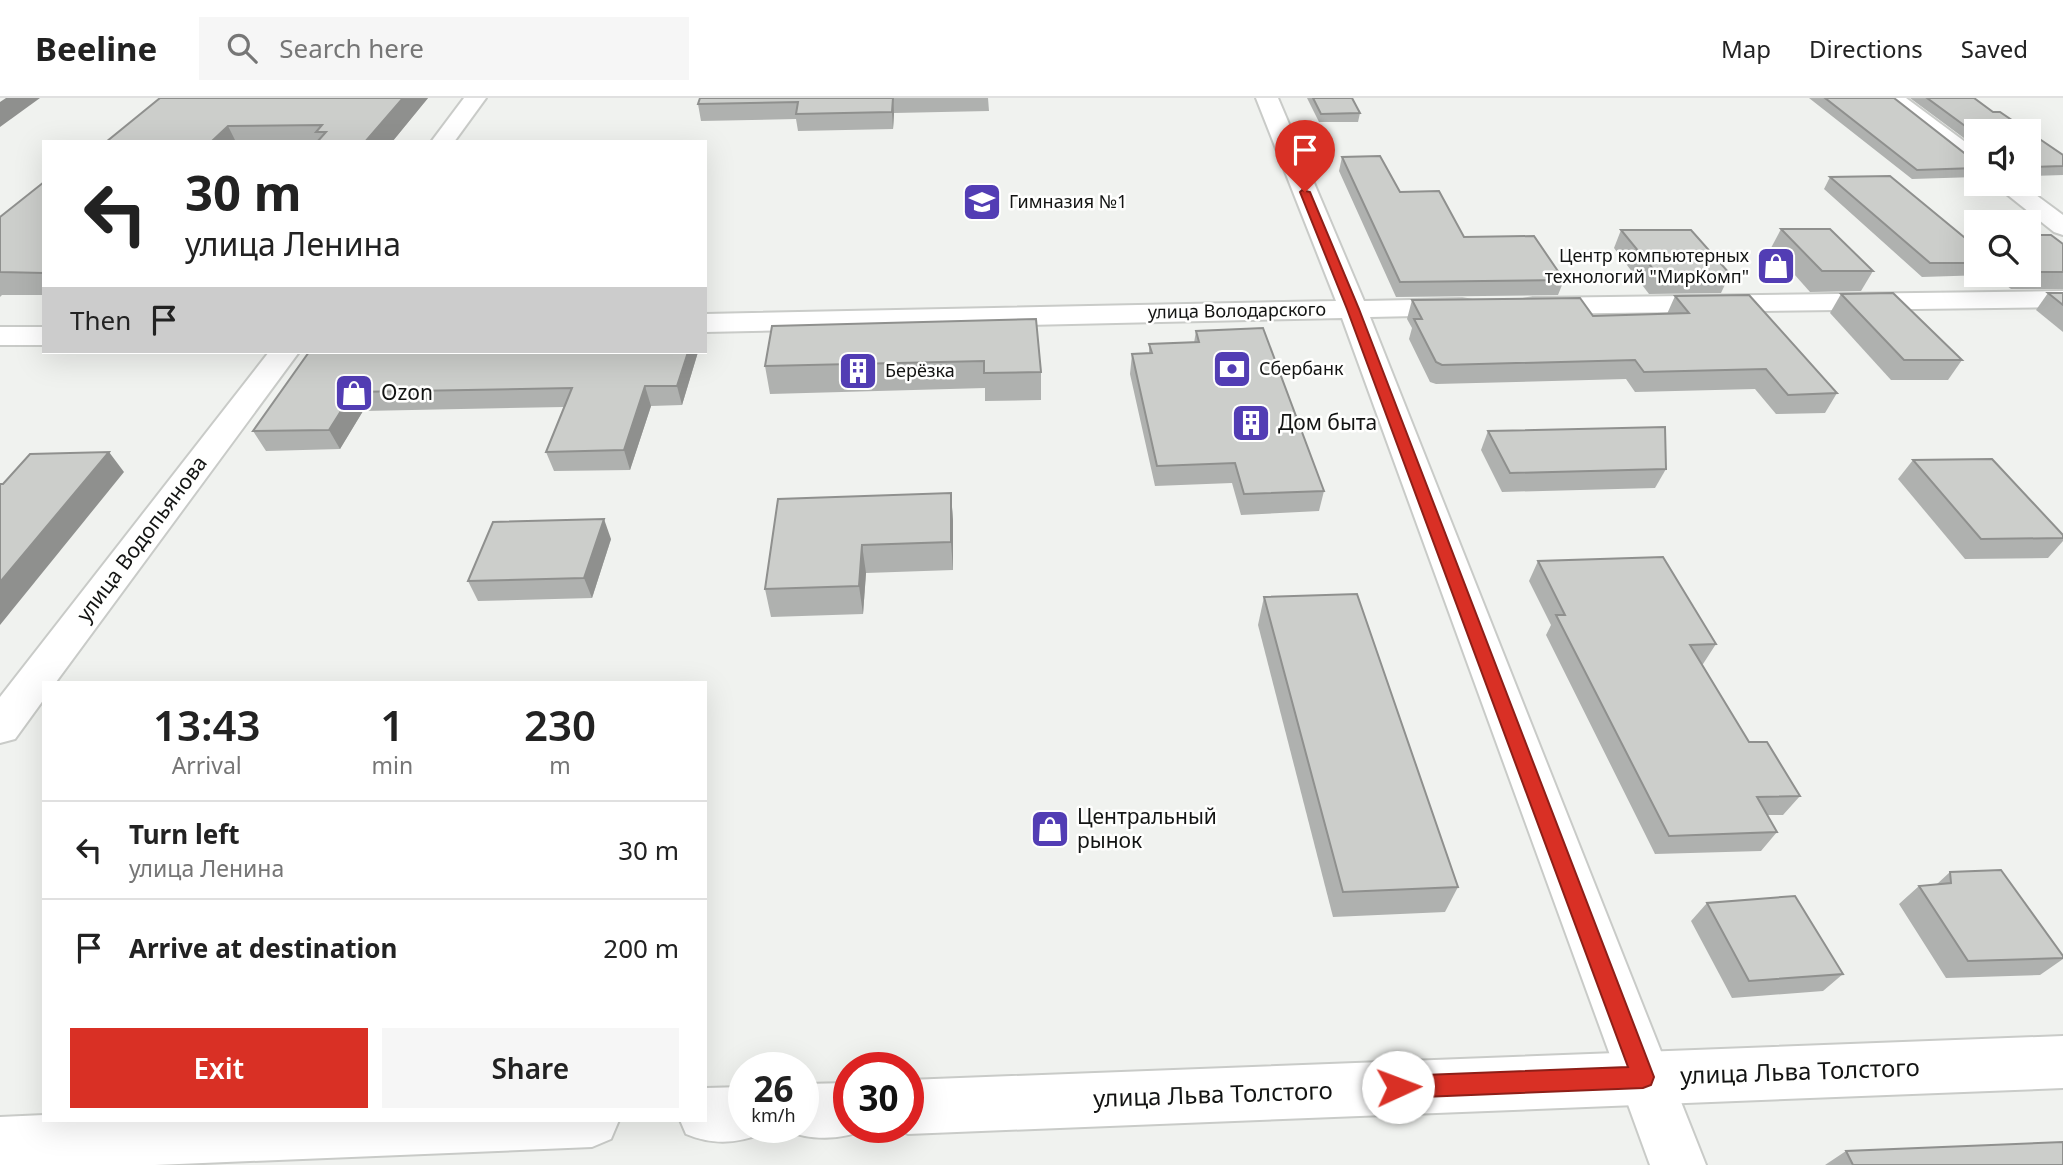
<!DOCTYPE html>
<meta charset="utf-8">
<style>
body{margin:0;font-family:"Noto Sans",sans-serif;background:#f6f6f6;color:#222;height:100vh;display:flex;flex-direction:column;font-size:26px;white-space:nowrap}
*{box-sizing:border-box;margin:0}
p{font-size:23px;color:#767676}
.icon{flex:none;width:38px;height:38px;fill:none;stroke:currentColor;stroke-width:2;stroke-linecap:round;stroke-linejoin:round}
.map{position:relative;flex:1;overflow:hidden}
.panel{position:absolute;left:42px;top:583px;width:665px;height:441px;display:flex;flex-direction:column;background:#fff;border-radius:0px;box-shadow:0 7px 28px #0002}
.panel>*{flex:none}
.top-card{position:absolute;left:42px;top:42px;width:665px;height:214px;border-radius:0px;box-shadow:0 7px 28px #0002;background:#fff;color:#222;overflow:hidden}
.buttons{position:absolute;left:1964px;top:21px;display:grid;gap:14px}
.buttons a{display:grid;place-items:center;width:77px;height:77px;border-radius:0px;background:#fff;box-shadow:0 7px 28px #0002;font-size:35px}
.speed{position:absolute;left:728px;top:954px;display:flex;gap:14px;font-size:35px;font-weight:700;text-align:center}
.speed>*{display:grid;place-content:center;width:91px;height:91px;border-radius:50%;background:#fff;box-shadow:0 7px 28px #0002;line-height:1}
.speed small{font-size:18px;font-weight:400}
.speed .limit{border:10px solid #d22;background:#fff;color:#111}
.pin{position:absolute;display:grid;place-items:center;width:60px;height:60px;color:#fff;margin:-72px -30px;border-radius:50% 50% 50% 0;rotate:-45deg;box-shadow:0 0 7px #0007}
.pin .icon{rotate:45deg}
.me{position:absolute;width:77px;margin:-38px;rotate:88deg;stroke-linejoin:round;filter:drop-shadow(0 0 5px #0008)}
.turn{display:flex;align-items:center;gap:24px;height:147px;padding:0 28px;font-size:32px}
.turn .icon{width:91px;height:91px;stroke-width:2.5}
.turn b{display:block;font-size:49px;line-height:60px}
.then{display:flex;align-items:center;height:66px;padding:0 28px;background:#0003;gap:14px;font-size:26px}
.eta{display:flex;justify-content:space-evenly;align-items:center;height:119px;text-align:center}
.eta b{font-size:42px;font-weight:600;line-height:49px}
.primary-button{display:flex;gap:14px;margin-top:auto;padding:14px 28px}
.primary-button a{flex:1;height:80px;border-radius:0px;background:#d93025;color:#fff;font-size:28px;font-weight:600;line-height:80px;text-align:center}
.primary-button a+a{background:#f6f6f6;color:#222}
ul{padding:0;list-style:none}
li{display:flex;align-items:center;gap:21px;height:98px;padding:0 28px;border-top:2px solid #e0e0e0}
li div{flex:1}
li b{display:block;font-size:26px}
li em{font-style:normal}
header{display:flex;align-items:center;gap:42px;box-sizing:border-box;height:98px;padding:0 35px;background:#fff;border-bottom:2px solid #e0e0e0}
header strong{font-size:33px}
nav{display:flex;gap:38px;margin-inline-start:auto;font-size:24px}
.search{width:490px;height:63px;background:#f6f6f6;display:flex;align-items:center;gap:18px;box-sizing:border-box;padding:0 24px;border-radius:0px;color:#767676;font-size:26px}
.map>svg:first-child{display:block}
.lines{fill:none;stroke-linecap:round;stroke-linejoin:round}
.minor-casing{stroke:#c9cbc8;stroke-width:4}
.tertiary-casing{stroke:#c9cbc8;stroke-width:4}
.minor{fill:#fff;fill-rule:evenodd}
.tertiary{fill:#fff;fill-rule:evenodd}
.wall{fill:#afb1af}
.shaded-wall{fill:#8f908e}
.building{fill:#cccecb;stroke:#8f908e;stroke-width:2}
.route{fill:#d93025;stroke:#8d1f18;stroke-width:2}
.labels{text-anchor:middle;stroke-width:5;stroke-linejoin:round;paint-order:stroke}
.far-poi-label{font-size:18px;fill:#131413;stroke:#fffffe;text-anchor:start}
.far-street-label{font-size:18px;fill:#131413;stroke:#fffffe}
.poi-label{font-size:21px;fill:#131413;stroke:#fffffe;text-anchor:start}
.street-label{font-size:21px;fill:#131413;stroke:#fffffe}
.near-street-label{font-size:24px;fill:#131413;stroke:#fffffe}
</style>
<header>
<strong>Beeline</strong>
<div class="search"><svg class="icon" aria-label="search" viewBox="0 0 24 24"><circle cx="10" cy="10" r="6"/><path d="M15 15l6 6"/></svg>Search here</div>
<nav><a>Map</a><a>Directions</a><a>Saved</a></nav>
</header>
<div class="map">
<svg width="2063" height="1067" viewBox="0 0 2063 1067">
<rect width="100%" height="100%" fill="#f0f2ef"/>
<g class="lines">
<g class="minor-casing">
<g id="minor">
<polygon points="464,0 486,0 454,44 431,44"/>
<polygon points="1881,0 1906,0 1976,52 1976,70 1968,68"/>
<polygon points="1994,86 2021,86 2063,117 2063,137 2054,134"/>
<polygon points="269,254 299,254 56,584 44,584 44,601 15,641 0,645 0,599"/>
<polygon points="2063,938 2063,990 908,1036 892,1029 908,1029 908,982"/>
<path d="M849 985V1029H869L868 1031C841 1042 811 1043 784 1032L783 1029H803V986Z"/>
<path d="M744 989V1029H766L763 1035C737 1046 712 1047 686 1036L680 1022H705V990Z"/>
<polygon points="44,1017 44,1022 619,1022 611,1041 592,1049 155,1067 0,1067 0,1019"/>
</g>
</g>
<g class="tertiary-casing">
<g id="tertiary">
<polygon points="1256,0 1278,0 1364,203 1462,201 1472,203 1476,209 1472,215 1462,217 1370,219 1706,1067 1650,1067 1342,220 705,234 705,216 1336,203"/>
<polygon points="2063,193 2063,209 1533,216 1523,214 1519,208 1523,202 1533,200"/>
<rect x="0" y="229" width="44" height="18"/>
</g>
</g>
<use href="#minor" class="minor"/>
<use href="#tertiary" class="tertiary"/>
</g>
<g class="wall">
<polygon points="428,0 392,44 106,44"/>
<polygon points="700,0 988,0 989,13 894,15 893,31 798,33 796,21 701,23 698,6"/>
<polygon points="1307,0 1352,0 1360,15 1358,24 1319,24"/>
<polygon points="1809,0 1894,0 1972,61 1976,62 1976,79 1912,81"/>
<polygon points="1910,0 1974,0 1993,14 2000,14 2063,57 2063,77 2028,78 2028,33 1976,33 1976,49"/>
<polygon points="1342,59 1400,94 1464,139 1564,182 1558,197 1396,199 1339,73"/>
<polygon points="1830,79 1972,146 1976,141 1976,177 1985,177 1922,179 1824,91"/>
<polygon points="44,84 44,197 2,197 0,199 0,119"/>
<polygon points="1781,131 1873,173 1861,193 1810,194 1771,150"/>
<polygon points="1621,132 1730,176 1721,195 1649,196 1614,150"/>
<polygon points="2028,137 2063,146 2063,191 2011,191 1993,177 2028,177"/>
<polygon points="2048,195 2063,195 2063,234 2036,212"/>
<polygon points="1841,196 1962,262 1948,282 1891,282 1830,215"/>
<polygon points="1675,198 1837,295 1825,315 1776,316 1755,291 1635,294 1626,281 1436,286 1430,284 1409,241 1412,230 1407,221 1412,202 1593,218 1667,216"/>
<polygon points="1036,221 1041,274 1041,302 985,303 985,290 770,296 765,268"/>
<polygon points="1196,233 1324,393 1319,413 1241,417 1232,385 1155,388 1130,276 1132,256 1149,256 1149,246 1194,245"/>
<polygon points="309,254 698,254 682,307 651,308 630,372 554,373 546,354 564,309 363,313 340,351 266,353 253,333"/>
<polygon points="1488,333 1666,371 1655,390 1502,394 1481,352"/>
<polygon points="1913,362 2063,437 2063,443 2048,460 1965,461 1898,381"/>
<polygon points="951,395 953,423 953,472 866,475 863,516 771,519 765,491"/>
<polygon points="611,441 592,500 478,503 468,483"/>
<polygon points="1538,463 1716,546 1703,566 1702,566 1749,644 1800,698 1783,717 1767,717 1777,734 1761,753 1655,756 1546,537 1551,527 1529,483"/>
<polygon points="1264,499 1458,789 1445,814 1333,819 1258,527"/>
<polygon points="1950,774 2063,858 2063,861 2040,877 1946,880 1899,806 1919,788 1937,786"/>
<polygon points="1707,805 1843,876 1823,893 1732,900 1691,823"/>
<polygon points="1846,1053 2063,1067 1825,1067"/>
</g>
<g class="shaded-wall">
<polygon points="6,0 40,0 0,29 0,4"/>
<polygon points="403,0 428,0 392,44 365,44"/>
<polygon points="893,0 894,15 893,31 892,14"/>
<polygon points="228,28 236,44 211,44"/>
<polygon points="688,254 698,254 682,307 677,288"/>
<polygon points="645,288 651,308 630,372 624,352"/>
<polygon points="353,294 363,313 340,351 329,332"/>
<polygon points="109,354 124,374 0,527 0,484"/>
<polygon points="951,395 953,423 953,472 951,444"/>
<polygon points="604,421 611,441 592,500 584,480"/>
<polygon points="862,447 866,475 863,516 859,488"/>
</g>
<g class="building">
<polygon points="160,0 403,0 365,44 317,44 326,34 316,34 322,27 228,28 211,44 106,44"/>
<polygon points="700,0 893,0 892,14 796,16 798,4 698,6"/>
<polygon points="1313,0 1352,0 1360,15 1321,16"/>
<polygon points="1825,0 1894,0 1972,61 1976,62 1976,70 1917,72"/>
<polygon points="1927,0 1974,0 1993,14 2000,14 2063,57 2063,68 2028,69 2028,33 1976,33 1976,36"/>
<polygon points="1380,58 1400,94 1439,93 1464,139 1534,138 1564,182 1400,184 1342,59"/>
<polygon points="1890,78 1976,149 1976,165 1930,165 1830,79"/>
<polygon points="44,84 44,175 0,174 0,119"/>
<polygon points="1781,131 1830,131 1873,173 1822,173"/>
<polygon points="1621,132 1691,132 1730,176 1658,177"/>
<polygon points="2028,137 2051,137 2063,146 2063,174 2028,174"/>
<polygon points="1893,195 1962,262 1904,262 1841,196"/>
<polygon points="2048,195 2063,195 2063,207"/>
<polygon points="1749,197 1837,295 1788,297 1766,271 1644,274 1635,262 1442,267 1436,264 1414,221 1422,221 1412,202 1580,200 1593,218 1689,215 1675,198"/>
<polygon points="1036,221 1041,274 984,275 984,263 765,268 772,228"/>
<polygon points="1263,230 1324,393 1244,396 1235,365 1157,368 1132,256 1152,255 1149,246 1199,244 1196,233"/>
<polygon points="309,254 688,254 677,288 645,288 624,352 546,354 572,290 353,294 329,332 253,333"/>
<polygon points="1665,329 1666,371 1510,375 1488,333"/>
<polygon points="109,354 0,484 0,386 3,386 30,356"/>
<polygon points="1992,361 2063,437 2063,440 1981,441 1913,362"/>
<polygon points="951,395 951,444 862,447 859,488 765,491 778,401"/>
<polygon points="604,421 584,480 468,483 493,424"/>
<polygon points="1663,459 1716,546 1690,547 1749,644 1767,644 1800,698 1757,699 1777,734 1669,738 1556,517 1565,517 1538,463"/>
<polygon points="1357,496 1458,789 1343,794 1264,499"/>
<polygon points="2001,772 2063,858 2063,860 1968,863 1919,788 1951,785 1950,774"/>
<polygon points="1795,798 1843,876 1749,883 1707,805"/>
<polygon points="2063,1044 2063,1067 1853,1067 1846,1053"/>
</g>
<polygon class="route" points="1302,92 1310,94 1359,211 1654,979 1651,987 1643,990 1398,1000 1390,997 1387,989 1390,982 1398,978 1628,969 1347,211 1300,94"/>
<defs>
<g id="school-square" transform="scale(2.0125)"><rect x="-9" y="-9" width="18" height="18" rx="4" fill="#523db4" stroke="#fffffe"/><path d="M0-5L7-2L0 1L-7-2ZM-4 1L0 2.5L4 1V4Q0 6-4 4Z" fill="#fff"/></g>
<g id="shop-square" transform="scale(2.0125)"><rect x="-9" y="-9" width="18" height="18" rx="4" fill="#523db4" stroke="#fffffe"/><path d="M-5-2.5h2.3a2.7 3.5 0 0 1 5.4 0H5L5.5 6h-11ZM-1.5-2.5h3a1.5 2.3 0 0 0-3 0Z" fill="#fff"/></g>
<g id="bank-square" transform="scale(2.0125)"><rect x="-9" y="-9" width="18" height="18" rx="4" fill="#523db4" stroke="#fffffe"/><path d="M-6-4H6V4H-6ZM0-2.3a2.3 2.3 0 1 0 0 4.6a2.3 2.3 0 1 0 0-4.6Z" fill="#fff"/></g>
<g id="building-square" transform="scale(2.0125)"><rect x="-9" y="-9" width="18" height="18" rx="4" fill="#523db4" stroke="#fffffe"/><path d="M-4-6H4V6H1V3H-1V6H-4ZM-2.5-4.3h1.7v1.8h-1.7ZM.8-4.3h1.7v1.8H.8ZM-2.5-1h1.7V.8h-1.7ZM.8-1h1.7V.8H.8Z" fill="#fff"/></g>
</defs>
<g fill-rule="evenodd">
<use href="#school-square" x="982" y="104"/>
<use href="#shop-square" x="1776" y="168"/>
<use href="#bank-square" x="1232" y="271"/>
<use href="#building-square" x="858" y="273"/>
<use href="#shop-square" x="354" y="295"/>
<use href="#building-square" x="1251" y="325"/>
<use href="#shop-square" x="1050" y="731"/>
</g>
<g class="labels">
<g class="far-poi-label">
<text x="1009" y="110">Гимназия №1</text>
<text x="1749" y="164" text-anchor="end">Центр компьютерных<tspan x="1749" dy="21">технологий "МирКомп"</tspan></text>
<text x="1259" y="277">Сбербанк</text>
<text x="885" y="279">Берёзка</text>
</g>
<g class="far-street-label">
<text transform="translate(1237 213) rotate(-1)" y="6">улица Володарского</text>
</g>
<g class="poi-label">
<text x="381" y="302">Ozon</text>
<text x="1278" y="332">Дом быта</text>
<text x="1077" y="726">Центральный<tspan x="1077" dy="24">рынок</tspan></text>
</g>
<g class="street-label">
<text transform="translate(142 441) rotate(-53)" y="7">улица Водопьянова</text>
</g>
<g class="near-street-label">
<text transform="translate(1800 974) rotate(-2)" y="8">улица Льва Толстого</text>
<text transform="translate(1213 997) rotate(-2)" y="8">улица Льва Толстого</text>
</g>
</g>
</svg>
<div class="buttons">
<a><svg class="icon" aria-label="sound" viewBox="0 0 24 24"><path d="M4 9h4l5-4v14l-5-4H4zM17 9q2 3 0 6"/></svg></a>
<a><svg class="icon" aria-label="search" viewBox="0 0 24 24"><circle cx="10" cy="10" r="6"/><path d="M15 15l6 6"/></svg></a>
</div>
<div class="speed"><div>26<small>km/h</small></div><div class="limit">30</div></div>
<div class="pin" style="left:1305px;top:94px;background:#d93025"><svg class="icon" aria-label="arrive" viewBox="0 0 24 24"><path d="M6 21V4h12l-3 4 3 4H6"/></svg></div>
<svg class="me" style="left:1398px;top:989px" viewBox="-20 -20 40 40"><circle r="19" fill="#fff"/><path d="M0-13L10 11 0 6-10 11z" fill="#d93025"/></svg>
<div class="top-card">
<div class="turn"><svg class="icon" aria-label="left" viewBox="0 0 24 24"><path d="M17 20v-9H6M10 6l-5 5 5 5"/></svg><div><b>30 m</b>улица Ленина</div></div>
<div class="then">Then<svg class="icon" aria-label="arrive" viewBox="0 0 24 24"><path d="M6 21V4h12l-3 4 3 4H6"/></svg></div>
</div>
<section class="panel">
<div class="eta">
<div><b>13:43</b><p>Arrival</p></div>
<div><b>1</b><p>min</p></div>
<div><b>230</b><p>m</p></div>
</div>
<ul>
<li><svg class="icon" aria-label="left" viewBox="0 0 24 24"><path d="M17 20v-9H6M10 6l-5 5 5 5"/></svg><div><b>Turn left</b><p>улица Ленина</p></div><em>30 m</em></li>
<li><svg class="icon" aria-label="arrive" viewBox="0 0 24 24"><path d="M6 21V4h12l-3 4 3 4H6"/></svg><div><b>Arrive at destination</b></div><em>200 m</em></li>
</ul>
<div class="primary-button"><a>Exit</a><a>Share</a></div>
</section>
</div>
